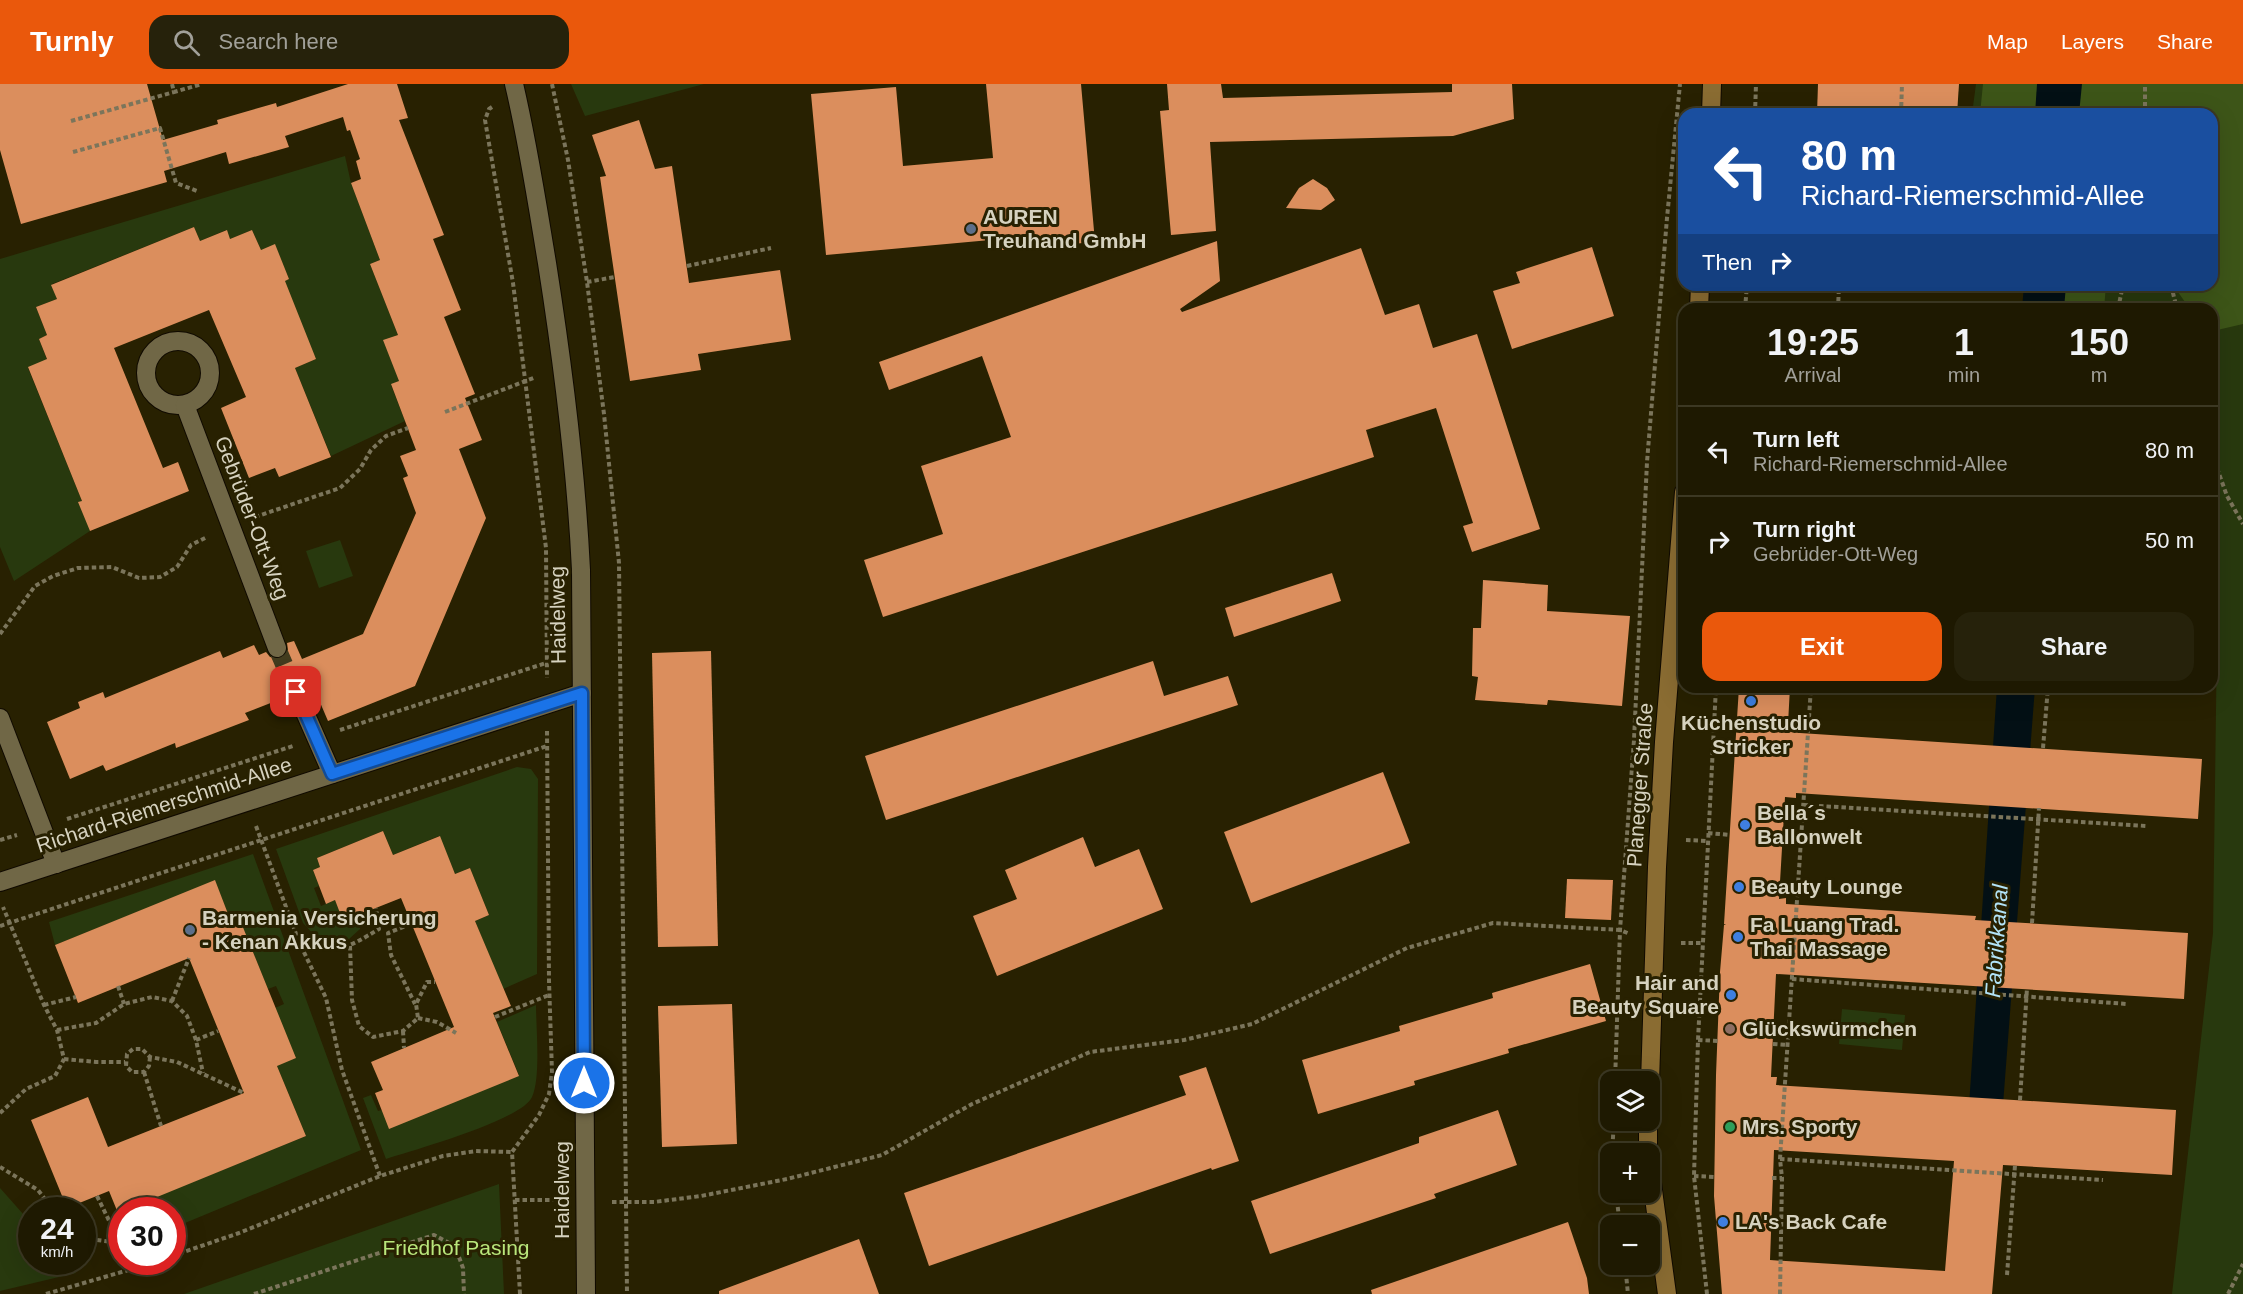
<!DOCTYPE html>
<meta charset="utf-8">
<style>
body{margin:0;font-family:Arial,sans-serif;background:#26220b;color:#f1f3f6;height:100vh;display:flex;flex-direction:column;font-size:22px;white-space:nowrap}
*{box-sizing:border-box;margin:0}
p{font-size:20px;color:#a1a099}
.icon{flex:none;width:33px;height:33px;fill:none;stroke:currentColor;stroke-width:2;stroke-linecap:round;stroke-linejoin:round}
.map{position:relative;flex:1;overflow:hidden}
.sheet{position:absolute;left:1678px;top:219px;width:540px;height:390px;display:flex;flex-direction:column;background:#1e1901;border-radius:18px;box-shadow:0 6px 24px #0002,0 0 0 2px #3c3823}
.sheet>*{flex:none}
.banner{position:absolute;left:1678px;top:24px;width:540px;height:183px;border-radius:18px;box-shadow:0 6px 24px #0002,0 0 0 2px #3c3823;background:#1a4fa0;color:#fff;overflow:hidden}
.controls{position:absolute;left:1600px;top:987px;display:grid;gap:12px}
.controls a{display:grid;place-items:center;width:60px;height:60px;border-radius:12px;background:#1e1901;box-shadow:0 6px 24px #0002,0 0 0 2px #3c3823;font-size:30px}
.speed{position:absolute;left:18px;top:1113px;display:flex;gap:12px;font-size:30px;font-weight:700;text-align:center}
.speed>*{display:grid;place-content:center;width:78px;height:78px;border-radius:50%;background:#1e1901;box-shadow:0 6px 24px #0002,0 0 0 2px #3c3823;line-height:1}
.speed small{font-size:15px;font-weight:400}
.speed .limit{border:9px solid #d22;background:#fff;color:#111}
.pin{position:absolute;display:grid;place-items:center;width:51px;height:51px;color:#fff;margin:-26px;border-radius:12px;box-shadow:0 3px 9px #0006}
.me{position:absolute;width:66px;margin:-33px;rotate:0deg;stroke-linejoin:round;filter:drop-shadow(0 0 4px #0008)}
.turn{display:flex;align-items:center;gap:21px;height:126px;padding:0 24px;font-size:27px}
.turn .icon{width:78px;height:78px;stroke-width:2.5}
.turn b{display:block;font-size:42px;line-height:51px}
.then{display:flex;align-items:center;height:57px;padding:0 24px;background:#0003;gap:12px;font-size:22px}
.eta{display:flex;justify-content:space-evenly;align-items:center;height:102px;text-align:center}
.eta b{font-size:36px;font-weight:700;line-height:42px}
.primary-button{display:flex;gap:12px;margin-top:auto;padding:12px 24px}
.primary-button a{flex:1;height:69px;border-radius:18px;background:#ea580c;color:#fff;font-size:24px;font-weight:700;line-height:69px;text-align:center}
.primary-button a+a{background:#26220b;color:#f1f3f6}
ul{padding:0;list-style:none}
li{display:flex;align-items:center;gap:18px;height:90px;padding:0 24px;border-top:2px solid #3c3823}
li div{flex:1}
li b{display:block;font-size:22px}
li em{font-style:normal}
header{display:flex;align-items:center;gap:36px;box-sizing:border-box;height:84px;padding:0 30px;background:#ea580c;color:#fff}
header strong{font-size:28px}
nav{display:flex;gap:33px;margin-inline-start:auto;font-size:21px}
.search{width:420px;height:54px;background:#26220b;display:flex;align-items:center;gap:15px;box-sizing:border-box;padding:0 21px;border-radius:18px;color:#a1a099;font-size:22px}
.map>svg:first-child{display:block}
.green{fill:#28390e}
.forest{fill:#3d5518}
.water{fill:#031015}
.building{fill:#db8e5d;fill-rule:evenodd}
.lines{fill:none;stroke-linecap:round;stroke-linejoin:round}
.minor-tunnel{stroke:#423c1e;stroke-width:18;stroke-dasharray:18 9;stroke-linecap:butt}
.minor-casing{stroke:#100a00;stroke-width:20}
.secondary-casing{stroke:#100a00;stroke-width:20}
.path{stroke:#7b755b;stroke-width:4;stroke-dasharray:4.5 3;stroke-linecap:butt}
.minor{stroke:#706746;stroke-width:18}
.secondary{stroke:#8a6c32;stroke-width:18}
.route-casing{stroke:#114b97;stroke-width:15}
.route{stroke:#1a73e8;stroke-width:10}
.service-dot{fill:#5c6f8a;stroke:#282101;stroke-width:2}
.shop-dot{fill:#3f7fe0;stroke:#282101;stroke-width:2}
.education-dot{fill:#8d6e63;stroke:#282101;stroke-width:2}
.leisure-dot{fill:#2e9e5b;stroke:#282101;stroke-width:2}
.labels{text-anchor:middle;stroke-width:6;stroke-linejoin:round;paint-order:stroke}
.poi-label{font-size:21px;font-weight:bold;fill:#d6d2bf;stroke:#282101;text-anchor:start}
.street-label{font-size:21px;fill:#d6d2bf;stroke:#282101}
.park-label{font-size:21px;fill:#b9e67b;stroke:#282101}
.water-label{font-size:22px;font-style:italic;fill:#b2e3f7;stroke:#282101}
</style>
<header>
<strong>Turnly</strong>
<div class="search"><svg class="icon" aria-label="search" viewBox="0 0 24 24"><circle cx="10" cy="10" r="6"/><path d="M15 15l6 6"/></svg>Search here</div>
<nav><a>Map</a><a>Layers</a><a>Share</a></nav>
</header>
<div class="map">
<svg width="2243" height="1210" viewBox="0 0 2243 1210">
<rect width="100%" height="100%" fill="#282101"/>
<g class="green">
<polygon points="571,0 704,0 585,32"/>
<polygon points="1976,0 2243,0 2243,1210 2172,1210 2213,849 2218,477 2212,476 2212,225 2070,225 2072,201 2212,201 2212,30 1972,30"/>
<polygon points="345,72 351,99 380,176 370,180 398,251 384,256 399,297 391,301 405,337 331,372 295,284 316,275 275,201 289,195 275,161 261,166 252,146 230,155 226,146 200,157 194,143 52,200 57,215 36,223 47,251 39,255 47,276 28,284 82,417 90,447 14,497 0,463 0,175"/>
<polygon points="340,456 353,492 319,504 306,467"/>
<polygon points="517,683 531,685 538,695 537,890 503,905 475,837 489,831 470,784 455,790 439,752 393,771 383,747 317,774 320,783 313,786 319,802 314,804 321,822 335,816 343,837 365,828 360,845 349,855 332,858 315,852 303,839 276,765"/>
<polygon points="253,770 361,1066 173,1144 172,1126 123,1126 306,1052 277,982 275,924 284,920 276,902 268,905 238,832 230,835 215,797 55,861 49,838"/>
<path d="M536 921C536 944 541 993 532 1013 522 1036 414 1066 386 1075L363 1014 371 1011 378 1027 519 991 497 938Z"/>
<polygon points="1842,925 1905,931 1902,966 1839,960"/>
<polygon points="499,1100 504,1210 184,1210"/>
<polygon points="0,1104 31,1139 32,1178 66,1178 76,1189 0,1207"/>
</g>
<g class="forest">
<polygon points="1983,0 2243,0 2243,240 2213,247 2212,225 2190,225 2173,201 2212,201 2212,30 1980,30"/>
<polygon points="2030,201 2106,201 2104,225 2028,225"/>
</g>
<g class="water">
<polygon points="2037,0 2082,0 2079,30 2035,30"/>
<polygon points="2024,201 2066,201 2064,225 2022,225"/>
<polygon points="1997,603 2035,603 1996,1112 1965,1082"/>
</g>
<g class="building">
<polygon points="0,0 147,0 163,56 218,40 217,36 276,19 277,23 348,0 397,0 408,34 399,36 444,151 433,155 461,226 444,233 475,310 465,314 482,356 459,365 486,434 415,602 328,637 313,602 307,604 302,599 292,598 287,602 286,613 245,629 249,636 176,664 175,659 106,687 103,681 70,695 47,638 80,624 78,618 103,608 105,614 220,567 223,574 254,561 259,571 266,568 270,573 280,575 288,566 287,559 294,557 302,575 363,550 416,429 403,394 408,392 400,372 416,366 391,300 399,297 383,256 398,251 370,180 380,176 351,99 361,95 356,77 360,75 350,46 347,47 343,33 285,52 289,63 229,80 226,68 164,87 167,98 21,140 0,66"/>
<polygon points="986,0 1081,0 1095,158 1002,166 1001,155 826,171 811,10 896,3 903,82 993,74"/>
<polygon points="1167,0 1221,0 1223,14 1452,8 1452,0 1512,0 1514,35 1453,52 1210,58 1216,147 1171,151 1160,27 1169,26"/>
<polygon points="1818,0 1959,0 1957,30 1817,30"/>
<polygon points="639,36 655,85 672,82 689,199 780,186 791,256 698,270 701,286 630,297 600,93 606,92 592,51"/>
<polygon points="1313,95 1327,104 1335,116 1321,126 1286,124 1299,104"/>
<polygon points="194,143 200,157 227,146 230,155 252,146 261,166 275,160 289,195 285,197 316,275 295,284 331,373 279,393 275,384 249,394 221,324 246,313 209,226 114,264 163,384 178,378 189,407 90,447 78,418 82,417 28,283 47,275 39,255 47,251 36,223 57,215 51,201"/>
<polygon points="1217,157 1220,197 1180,225 1182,228 1361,164 1385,231 1419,220 1433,264 1477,250 1540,445 1472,468 1463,442 1473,439 1436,324 1366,346 1374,373 883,533 864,476 943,450 921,382 1011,353 982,272 889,306 879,278"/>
<polygon points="1592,163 1614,232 1512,265 1493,207 1520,199 1516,188"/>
<polygon points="1332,489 1341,517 1234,553 1225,524"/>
<polygon points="1483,496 1548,501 1547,527 1630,532 1622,622 1548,616 1547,621 1475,616 1478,593 1472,592 1473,544 1481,544"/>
<polygon points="711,567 718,862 658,863 652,569"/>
<polygon points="1153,577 1164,612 1228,592 1238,621 886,736 865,672"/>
<path d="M1739 603H1790L1788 640 1800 641V649L2202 675 2198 735 1796 709V714L1785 713 1779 815 1786 814V820L1976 832 1975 836 2188 849 2184 915 1776 890 1771 993H1777L1776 1001 2176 1026 2172 1091 2003 1081 1992 1210H1722L1714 1112 1716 991 1720 888 1724 841 1726 840H1724ZM1774 1066 1954 1077 1945 1187 1770 1176Z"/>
<polygon points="1383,688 1410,759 1251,819 1224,748"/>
<polygon points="383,747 393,771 440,752 455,790 470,784 489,831 475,837 511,922 493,929 519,992 389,1045 375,1009 383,1006 371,978 454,943 401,814 343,837 335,816 326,820 313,786 320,783 317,774"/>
<polygon points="1083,753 1095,783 1139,765 1163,825 997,892 973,832 1017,815 1005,786"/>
<polygon points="1567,795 1613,796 1611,836 1565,834"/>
<polygon points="215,796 230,835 238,831 296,974 277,982 306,1052 118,1129 109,1107 67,1124 31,1036 88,1013 108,1063 244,1009 189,874 78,919 55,861"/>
<polygon points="1590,880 1606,937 1508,965 1509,969 1414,997 1415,1001 1318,1030 1302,976 1400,947 1399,942 1493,914 1492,909"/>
<polygon points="732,920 737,1060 662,1063 658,922"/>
<polygon points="1206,983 1239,1077 1212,1086 1211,1084 929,1182 904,1109 1186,1011 1179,992"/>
<polygon points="1498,1026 1517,1081 1434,1110 1436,1114 1270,1170 1251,1117 1419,1059 1419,1053"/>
<polygon points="1568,1138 1587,1194 1589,1210 1372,1210 1371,1206"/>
<polygon points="859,1155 879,1210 719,1210 719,1207"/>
</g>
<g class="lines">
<polyline class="minor-tunnel" points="277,564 296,608"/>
<g class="minor-casing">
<g id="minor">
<path d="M514 0C528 59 537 119 547 179 563 281 576 383 581 486L586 1210"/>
<circle cx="178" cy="289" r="32"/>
<polyline points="185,321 277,564"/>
<polyline points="296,608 332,690"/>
<polyline points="0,634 56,780"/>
<polyline points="0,798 582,609"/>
</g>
</g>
<g class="secondary-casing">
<g id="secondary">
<polyline points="1711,30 1712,0"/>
<polyline points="1699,225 1700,201"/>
<polyline points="1650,998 1657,783 1664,658 1684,408"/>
<polyline points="1648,1070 1648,1036"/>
<polyline points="1650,1084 1667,1210"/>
</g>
</g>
<g class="path">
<polyline points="172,0 174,8 202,0"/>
<polyline points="552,0 568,76 587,198 604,330 619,479 627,1210"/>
<polyline points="492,23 489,25 485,36 513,199 546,464 547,594"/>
<polyline points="1755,30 1756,0"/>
<polyline points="1901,30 1902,0"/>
<polyline points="2145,30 2145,0"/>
<polyline points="71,37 174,8"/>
<polyline points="73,68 160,44 176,99 197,107"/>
<polyline points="687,182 771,164"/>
<polyline points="587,198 615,193"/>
<polyline points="1994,201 1999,201"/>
<polyline points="2171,201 2177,225"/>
<polyline points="1745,225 1747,201"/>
<polyline points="1838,225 1839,201"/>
<polyline points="2118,225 2123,201"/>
<polyline points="445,328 536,293"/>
<polyline points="2212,370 2227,412 2243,440"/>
<polyline points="255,433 340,404 360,385 371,366 386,352 408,344"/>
<polyline points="0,550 35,502 53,492 78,484 112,483 139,494 160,493 177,483 191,461 207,453"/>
<polyline points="340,646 546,579"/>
<polyline points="2043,664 2048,603"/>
<polyline points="1804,721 2147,742"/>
<polyline points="67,735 293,662"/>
<polyline points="256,742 299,858 326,914 342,986 380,1092"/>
<polyline points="1708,749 1730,751"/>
<polyline points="1782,754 1801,755"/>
<polyline points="0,756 17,751"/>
<polyline points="1686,756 1708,757"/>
<polyline points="2032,839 2039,724"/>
<polyline points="411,840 388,849 391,871 415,920"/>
<polyline points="0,842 547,662"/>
<path d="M300 858C338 871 347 864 379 845L376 824"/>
<polyline points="1681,859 1703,859"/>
<polyline points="350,862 352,916 359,942 373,953 403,947 418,934 416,920 427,898 435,898"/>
<polyline points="1792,895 2127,920"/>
<polyline points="118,902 124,920"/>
<polyline points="172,917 189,874"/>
<polyline points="44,921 76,913"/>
<polyline points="495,933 549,911"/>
<polyline points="418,934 437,938 456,949"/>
<polyline points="57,946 96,939 124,920 152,913 172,917 187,932 196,956 203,989"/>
<polyline points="403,947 404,964"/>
<polyline points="196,956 218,947"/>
<polyline points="1698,956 1718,957"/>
<polyline points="1773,960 1788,961"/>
<polyline points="150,973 149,982 144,988 132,988 126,982 127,970 133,965 142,965 150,973 177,978 244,1009"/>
<polyline points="64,975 96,978 125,978"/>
<polyline points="144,988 161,1042"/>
<polyline points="1615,998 1620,846 1634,656 1647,378 1667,134 1680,0"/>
<polyline points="2020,1016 2027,904"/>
<polyline points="0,1029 26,1005 55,992 64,975 57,946 44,921 3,823"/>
<polyline points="1612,1070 1614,1036"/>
<polyline points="1780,1075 2103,1096"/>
<polyline points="0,1083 38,1106 53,1126"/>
<polyline points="1694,1092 1715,1093"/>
<polyline points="1772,1094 1782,1094"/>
<polyline points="1616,1108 1620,1142"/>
<polyline points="97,1112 120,1159"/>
<polyline points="515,1116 560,1116"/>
<polyline points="612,1118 654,1118 701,1112 787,1095 882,1071 972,1020 1090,968 1184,956 1252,940 1407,864 1493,839 1620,846 1630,850"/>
<polyline points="82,1154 120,1159"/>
<polyline points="172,1172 239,1149 380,1092 443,1072 476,1067 512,1068"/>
<polyline points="1625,1180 1628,1210"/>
<polyline points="2007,1191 2015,1081"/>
<polyline points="46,1210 156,1178"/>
<polyline points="254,1210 434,1151 455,1162 463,1184 464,1210"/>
<polyline points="520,1210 512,1068 539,1031 549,1010 552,988 549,897 547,646"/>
<polyline points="1707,1210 1694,1092 1698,956 1716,603"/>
<polyline points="1780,1210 1782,1094 1780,1075 1811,603"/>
<polyline points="2228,1210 2243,1180"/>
</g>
<use href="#minor" class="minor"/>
<use href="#secondary" class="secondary"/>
</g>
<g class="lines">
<g class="route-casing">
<polyline id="route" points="296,608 332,690 582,609 584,999"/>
</g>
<use href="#route" class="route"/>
</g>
<g class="service-dot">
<circle cx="971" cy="145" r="6"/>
<circle cx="190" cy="846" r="6"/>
</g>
<g class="shop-dot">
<circle cx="1751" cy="617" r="6"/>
<circle cx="1745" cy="741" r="6"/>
<circle cx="1739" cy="803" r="6"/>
<circle cx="1738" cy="853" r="6"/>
<circle cx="1731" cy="911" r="6"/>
<circle cx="1723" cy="1138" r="6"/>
</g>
<circle class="education-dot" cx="1730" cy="945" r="6"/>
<circle class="leisure-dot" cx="1730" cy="1043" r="6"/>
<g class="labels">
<g class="poi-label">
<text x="983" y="140">AUREN<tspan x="983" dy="24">Treuhand GmbH</tspan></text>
<text x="1751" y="646" text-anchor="middle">Küchenstudio<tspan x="1751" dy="24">Stricker</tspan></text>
<text x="1757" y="736">Bella´s<tspan x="1757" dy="24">Ballonwelt</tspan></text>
<text x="1751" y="810">Beauty Lounge</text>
<text x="202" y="841">Barmenia Versicherung<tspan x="202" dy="24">- Kenan Akkus</tspan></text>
<text x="1750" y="848">Fa Luang Trad.<tspan x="1750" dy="24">Thai Massage</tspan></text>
<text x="1719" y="906" text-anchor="end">Hair and<tspan x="1719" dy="24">Beauty Square</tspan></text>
<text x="1742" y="952">Glückswürmchen</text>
<text x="1742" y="1050">Mrs. Sporty</text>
<text x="1735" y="1145">LA's Back Cafe</text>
</g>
<g class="street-label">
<text transform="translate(252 434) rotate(69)" y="7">Gebrüder-Ott-Weg</text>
<text transform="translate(558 531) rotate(-91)" y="7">Haidelweg</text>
<text transform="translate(1640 701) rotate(-86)" y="7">Planegger Straße</text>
<text transform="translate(164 721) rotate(-18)" y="7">Richard-Riemerschmid-Allee</text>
<text transform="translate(562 1106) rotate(-90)" y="7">Haidelweg</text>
</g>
<g class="park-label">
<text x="456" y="1171">Friedhof Pasing</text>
</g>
<g class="water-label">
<text transform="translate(1996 857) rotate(-86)" y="8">Fabrikkanal</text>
</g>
</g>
</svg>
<div class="controls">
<a><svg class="icon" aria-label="layers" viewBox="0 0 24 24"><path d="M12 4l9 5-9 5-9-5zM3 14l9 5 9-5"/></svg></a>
<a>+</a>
<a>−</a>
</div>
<div class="speed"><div>24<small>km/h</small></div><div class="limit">30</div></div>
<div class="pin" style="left:296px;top:608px;background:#d93025"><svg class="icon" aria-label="arrive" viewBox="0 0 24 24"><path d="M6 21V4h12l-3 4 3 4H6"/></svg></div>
<svg class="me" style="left:584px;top:999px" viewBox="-20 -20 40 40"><circle r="17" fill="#1a73e8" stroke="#fff" stroke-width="3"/><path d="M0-11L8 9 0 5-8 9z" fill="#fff"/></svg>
<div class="banner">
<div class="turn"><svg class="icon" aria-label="left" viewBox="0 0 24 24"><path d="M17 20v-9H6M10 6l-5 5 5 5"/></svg><div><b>80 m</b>Richard-Riemerschmid-Allee</div></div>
<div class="then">Then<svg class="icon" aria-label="right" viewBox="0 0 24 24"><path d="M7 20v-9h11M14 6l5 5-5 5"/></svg></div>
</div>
<section class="sheet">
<div class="eta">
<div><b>19:25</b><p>Arrival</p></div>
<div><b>1</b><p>min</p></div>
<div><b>150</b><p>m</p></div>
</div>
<ul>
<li><svg class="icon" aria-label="left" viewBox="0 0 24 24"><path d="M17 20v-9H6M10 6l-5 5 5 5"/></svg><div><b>Turn left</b><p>Richard-Riemerschmid-Allee</p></div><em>80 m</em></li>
<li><svg class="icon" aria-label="right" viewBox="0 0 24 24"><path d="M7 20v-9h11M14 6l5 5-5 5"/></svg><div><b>Turn right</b><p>Gebrüder-Ott-Weg</p></div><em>50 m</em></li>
</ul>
<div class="primary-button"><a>Exit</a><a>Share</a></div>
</section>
</div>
